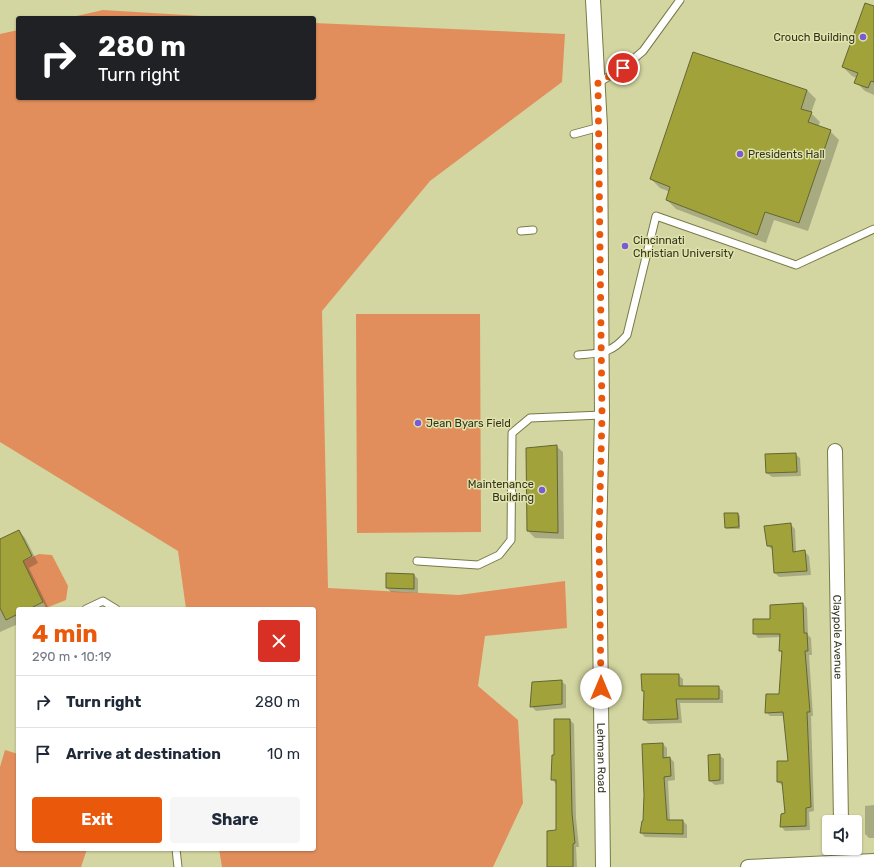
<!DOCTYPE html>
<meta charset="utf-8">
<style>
body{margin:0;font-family:Rubik,sans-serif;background:#f6f6f7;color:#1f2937;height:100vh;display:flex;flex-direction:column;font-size:15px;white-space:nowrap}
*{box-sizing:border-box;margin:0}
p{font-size:13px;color:#747a83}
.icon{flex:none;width:22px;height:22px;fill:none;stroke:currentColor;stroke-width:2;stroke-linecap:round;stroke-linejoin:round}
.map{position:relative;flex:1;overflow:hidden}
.sheet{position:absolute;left:16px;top:607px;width:300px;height:244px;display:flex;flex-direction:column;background:#fff;border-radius:4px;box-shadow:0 1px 3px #0004}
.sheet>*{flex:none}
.hud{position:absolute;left:16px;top:16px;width:300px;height:84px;border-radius:4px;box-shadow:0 1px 3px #0004;background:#202124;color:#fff;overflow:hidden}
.fabs{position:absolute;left:822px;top:815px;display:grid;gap:8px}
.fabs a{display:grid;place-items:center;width:40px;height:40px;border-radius:4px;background:#fff;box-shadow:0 1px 3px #0004;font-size:20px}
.pin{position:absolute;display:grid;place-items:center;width:34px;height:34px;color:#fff;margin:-17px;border:2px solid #fff;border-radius:50%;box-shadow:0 1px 4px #0007}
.me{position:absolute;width:44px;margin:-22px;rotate:0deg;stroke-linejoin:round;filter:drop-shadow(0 0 3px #0008)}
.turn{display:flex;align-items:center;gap:14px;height:84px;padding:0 16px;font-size:18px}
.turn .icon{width:52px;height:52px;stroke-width:2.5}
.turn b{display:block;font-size:28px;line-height:34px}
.round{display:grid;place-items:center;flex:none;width:42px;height:42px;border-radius:4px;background:#f6f6f7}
.head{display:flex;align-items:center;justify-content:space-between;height:68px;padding:0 16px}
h1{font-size:24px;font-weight:700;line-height:30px;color:#ea580c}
.primary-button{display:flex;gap:8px;margin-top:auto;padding:8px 16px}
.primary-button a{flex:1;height:46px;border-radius:4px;background:#ea580c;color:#fff;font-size:16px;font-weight:700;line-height:46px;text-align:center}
.primary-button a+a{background:#f6f6f7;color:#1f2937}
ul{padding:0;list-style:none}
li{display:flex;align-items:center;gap:12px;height:52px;padding:0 16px;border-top:1px solid #e0e1e3}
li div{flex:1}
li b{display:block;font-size:15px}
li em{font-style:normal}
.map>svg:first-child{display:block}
.green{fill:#e28e5c}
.shadow{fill:#0003}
.building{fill:#a1a33a;stroke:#646633}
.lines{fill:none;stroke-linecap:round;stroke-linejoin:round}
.lane-casing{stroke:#787a47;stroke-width:9}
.street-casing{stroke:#787a47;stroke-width:16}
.lane{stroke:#fff;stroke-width:7}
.street{stroke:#fff;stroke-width:14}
.route{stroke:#ea580c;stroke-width:7;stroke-dasharray:0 12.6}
.poi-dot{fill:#795bd6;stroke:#e0e3ac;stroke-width:1.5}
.labels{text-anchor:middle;stroke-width:3;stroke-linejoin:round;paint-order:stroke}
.poi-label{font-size:11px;fill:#32331d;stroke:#e0e3ac;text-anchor:start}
.street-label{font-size:11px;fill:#32331d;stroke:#e0e3ac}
</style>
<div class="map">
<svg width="874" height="867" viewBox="0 0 874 867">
<rect width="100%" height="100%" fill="#d3d6a0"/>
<g class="green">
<polygon points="103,10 234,18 68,18"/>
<polygon points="314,23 565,34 562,82 430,181 322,311 328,588 459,595 565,581 567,628 485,636 478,686 518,720 523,803 493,867 222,867 219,849 314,849 314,609 186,609 178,551 0,442 0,34 18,30 18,98 314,98"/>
<polygon points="356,314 480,314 481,532 357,533"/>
<polygon points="39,554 52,555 68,586 66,600 46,608 23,561"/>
<polygon points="5,750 18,754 18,849 87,849 81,867 0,867 0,767"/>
</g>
<g class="shadow">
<polygon points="874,7 874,95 865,91 856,82 857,78 852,76 843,67"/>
<polygon points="807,90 816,99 811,113 820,122 818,127 830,131 839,140 808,231 774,220 766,243 676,209 667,200 670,192 660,188 651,179"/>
<polygon points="556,446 563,452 564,539 535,538 528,531"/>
<polygon points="795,454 800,458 801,476 772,477 767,473"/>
<polygon points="738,514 740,516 740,529 727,529 726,527"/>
<polygon points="791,525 795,529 796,552 805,552 809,556 811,575 779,577 775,573 773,550 768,546"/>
<polygon points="19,531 25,538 38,563 29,568 49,609 18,609 18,624 0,632 0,540"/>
<polygon points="414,575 418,579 418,593 391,592 387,588"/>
<polygon points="803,604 807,608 808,635 811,638 812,655 809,655 813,716 811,716 814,811 809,812 810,830 785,831 781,826 786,814 783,786 778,782 789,762 785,716 770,716 766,712 780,695 783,653 780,651 781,637 758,638 754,633 771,620"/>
<polygon points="678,675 683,679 683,687 718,687 723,691 723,703 680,703 682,723 649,724 644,720 645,692 643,690"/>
<polygon points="561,681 566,685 566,708 536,711 531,706"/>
<polygon points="570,720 574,724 576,818 579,847 576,847 577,867 548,867 547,853 557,831 556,784 552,779 555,756"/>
<polygon points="663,744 667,748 667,758 670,758 674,762 675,780 668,781 670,821 683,821 687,825 687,838 645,837 641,833"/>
<polygon points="719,755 724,759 724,784 715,785 710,781 709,756"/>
<polygon points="874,805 874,838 869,838 865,834 865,806"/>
</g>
<g class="building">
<polygon points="865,3 874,6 874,82 871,81 868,88 854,83 858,73 842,67"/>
<polygon points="693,52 807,90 801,109 812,112 808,122 831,130 799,223 765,212 757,235 666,200 670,187 650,179"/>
<polygon points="557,445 558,533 527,531 526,448"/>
<polygon points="796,453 797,472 766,473 765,454"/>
<polygon points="724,513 738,513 739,527 725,528"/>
<polygon points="791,523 793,552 805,550 807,571 774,573 772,546 767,546 764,526"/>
<polygon points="19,530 32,556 23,561 43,602 29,609 18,609 18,614 6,620 0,608 0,539"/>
<polygon points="386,573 414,574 414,589 386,588"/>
<polygon points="803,603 804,633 807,633 808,651 805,651 810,712 807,712 811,807 806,808 806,826 780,827 781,814 785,813 782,782 777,782 777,761 788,761 783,712 765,713 766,694 779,694 782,651 779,651 780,634 753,634 753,619 770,619 770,605"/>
<polygon points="641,674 679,674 679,686 719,686 719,699 676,699 678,719 643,720 644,691 642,691"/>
<polygon points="562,680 562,704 530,707 532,682"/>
<polygon points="554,719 570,719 572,813 575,843 573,844 573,867 547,867 547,831 556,830 556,780 551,780 552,755 554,755"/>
<polygon points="663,743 663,758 670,757 671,776 664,777 667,820 683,820 683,834 640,833 642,821 643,821 644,795 642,744"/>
<polygon points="720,754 720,780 709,781 708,755"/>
</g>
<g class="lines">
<g class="lane-casing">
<g id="lane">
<polyline points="598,83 623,68 643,51 680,0"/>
<polyline points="574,134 600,127"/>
<polyline points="521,231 533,230"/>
<path d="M578 355C601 353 611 354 627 335L656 216 796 265 874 229"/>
<polyline points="417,561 478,565 499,555 511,540 512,433 530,418 602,415"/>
<polyline points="86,609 103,601 116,609"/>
<polyline points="176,849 178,867"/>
</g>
</g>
<g class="street-casing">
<g id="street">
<path id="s1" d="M593 0 600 127 602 415 599 538 603 867"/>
<path id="s2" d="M835 451 841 822"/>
<polyline points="748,867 874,861"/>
</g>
</g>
<use href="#lane" class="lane"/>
<use href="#street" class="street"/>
</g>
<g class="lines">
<polyline class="route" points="601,688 599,538 602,415 598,83 623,68"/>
</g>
<g class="poi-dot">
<circle cx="863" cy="37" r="4"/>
<circle cx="740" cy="154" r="4"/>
<circle cx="625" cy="246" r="4"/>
<circle cx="418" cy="423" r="4"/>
<circle cx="542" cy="490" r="4"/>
</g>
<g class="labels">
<g class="poi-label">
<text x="855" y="41" text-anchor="end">Crouch Building</text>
<text x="748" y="158">Presidents Hall</text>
<text x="633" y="244">Cincinnati<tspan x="633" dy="13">Christian University</tspan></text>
<text x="426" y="427">Jean Byars Field</text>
<text x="534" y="488" text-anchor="end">Maintenance<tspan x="534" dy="13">Building</tspan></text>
</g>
<g class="street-label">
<text dy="4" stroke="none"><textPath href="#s2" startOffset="186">Claypole Avenue</textPath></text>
<text dy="4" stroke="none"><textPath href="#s1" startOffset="758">Lehman Road</textPath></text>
</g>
</g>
</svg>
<div class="fabs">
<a><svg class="icon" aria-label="sound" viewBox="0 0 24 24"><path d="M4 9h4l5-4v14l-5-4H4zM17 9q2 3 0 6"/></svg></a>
</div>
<div class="pin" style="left:623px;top:68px;background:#d93025"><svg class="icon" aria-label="arrive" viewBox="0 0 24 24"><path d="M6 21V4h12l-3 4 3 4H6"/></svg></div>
<svg class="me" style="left:601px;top:688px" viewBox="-20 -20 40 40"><circle r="19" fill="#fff"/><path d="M0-13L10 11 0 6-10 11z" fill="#ea580c"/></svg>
<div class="hud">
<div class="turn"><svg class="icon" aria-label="right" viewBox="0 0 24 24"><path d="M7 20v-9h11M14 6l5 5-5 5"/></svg><div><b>280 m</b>Turn right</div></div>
</div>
<section class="sheet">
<div class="head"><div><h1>4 min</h1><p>290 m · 10:19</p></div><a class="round" style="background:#d93025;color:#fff"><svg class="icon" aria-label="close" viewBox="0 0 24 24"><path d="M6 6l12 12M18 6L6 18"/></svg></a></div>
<ul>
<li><svg class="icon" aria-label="right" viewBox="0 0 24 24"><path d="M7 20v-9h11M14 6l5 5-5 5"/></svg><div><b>Turn right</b></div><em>280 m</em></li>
<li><svg class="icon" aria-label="arrive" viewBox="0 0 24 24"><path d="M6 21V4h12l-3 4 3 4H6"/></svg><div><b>Arrive at destination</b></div><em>10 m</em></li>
</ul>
<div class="primary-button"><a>Exit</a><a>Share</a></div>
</section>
</div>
